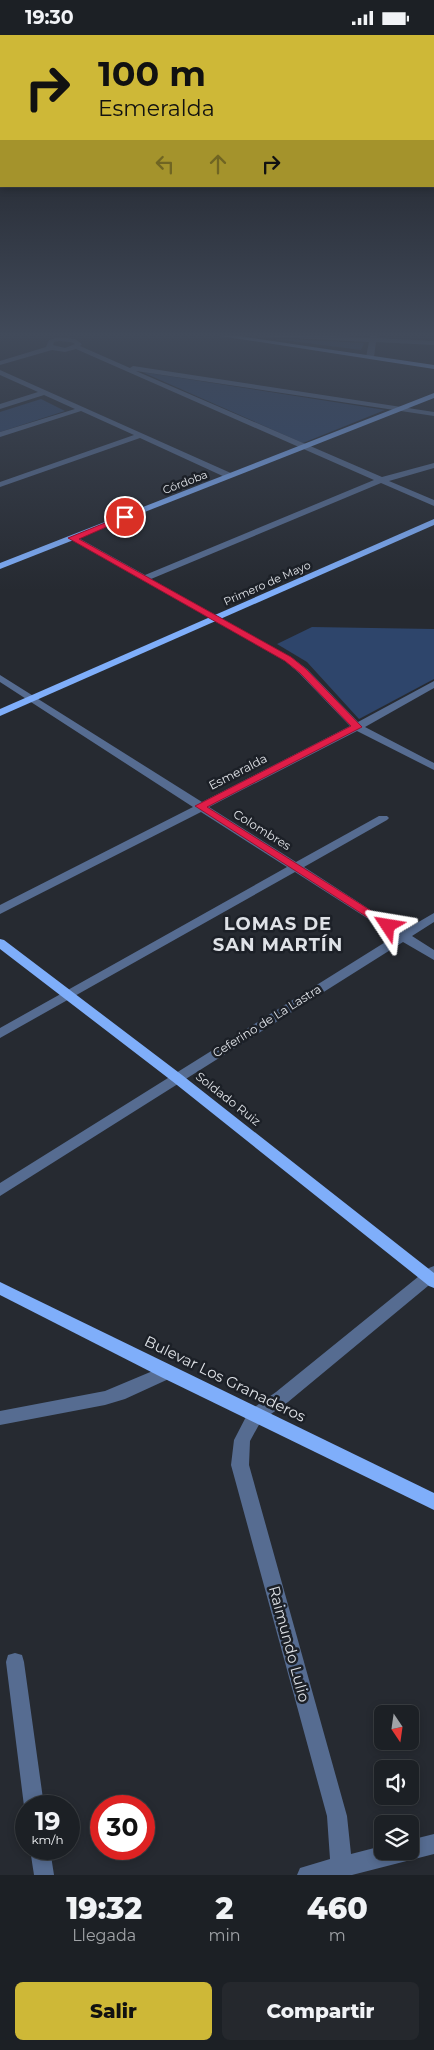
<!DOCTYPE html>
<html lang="es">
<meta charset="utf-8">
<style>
body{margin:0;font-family:Montserrat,sans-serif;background:#25282d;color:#f1f3f6;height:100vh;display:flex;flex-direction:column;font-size:19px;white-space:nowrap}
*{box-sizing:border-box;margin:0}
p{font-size:16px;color:#a0a3a7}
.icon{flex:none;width:28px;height:28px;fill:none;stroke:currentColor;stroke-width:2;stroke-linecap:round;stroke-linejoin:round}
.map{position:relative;height:1840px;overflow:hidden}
.drawer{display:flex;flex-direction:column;background:#1c2025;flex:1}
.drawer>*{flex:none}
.top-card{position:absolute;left:0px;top:0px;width:435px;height:152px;box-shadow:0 2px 8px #0003,0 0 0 1px #3a3e42;background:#ceb837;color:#111;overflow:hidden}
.needle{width:32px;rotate:167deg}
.tools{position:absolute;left:374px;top:1670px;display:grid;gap:10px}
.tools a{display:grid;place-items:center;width:45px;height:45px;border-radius:8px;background:#1c2025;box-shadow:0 2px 8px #0003,0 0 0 1px #3a3e42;font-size:25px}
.speed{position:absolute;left:15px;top:1760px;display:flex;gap:10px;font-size:25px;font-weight:700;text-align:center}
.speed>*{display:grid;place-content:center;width:65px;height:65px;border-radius:50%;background:#1c2025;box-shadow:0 2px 8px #0003,0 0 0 1px #3a3e42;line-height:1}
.speed small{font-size:12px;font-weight:400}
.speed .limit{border:8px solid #d22;background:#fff;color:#111}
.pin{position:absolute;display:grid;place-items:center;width:42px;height:42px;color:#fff;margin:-21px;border:2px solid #fff;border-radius:50%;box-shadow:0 1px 5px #0007}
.me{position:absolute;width:55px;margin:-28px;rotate:303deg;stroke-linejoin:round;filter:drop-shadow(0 0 4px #0008)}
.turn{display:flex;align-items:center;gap:18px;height:105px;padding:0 15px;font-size:22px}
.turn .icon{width:65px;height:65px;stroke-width:2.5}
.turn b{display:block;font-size:35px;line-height:42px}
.lanes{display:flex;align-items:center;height:48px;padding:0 15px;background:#0003;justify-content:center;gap:25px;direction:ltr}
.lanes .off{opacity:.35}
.eta{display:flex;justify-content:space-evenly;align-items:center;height:85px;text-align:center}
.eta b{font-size:30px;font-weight:800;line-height:35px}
.action{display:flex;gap:10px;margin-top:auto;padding:10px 15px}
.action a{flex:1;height:58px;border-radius:8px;background:#ceb837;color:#111;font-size:20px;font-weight:800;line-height:58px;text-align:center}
.action a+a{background:#25282d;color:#f1f3f6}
.status{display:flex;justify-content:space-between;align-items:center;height:35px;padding:0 25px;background:#1c2025;direction:ltr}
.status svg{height:14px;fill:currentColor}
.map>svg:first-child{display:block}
.green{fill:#2e456b}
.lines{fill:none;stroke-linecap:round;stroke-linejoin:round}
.minor{fill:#566c91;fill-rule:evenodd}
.major{fill:#7faefa;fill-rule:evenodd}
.route{fill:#e11d48;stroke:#92132f}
.labels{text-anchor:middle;stroke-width:5;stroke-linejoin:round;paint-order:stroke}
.far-street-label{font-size:11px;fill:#dfe2e7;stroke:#1c2027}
.street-label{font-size:12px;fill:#dfe2e7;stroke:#1c2027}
.near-street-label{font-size:15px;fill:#dfe2e7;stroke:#1c2027}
.district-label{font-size:18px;font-weight:bold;letter-spacing:1px;fill:#dfe2e7;stroke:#1c2027}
</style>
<div class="status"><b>19:30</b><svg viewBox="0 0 49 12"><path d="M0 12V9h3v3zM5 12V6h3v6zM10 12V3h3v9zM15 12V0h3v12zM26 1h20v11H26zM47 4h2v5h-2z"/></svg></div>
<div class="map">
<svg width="434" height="1840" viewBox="0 0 434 1840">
<rect width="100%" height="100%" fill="#262a31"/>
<g class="green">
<polygon points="267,303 364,308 361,315"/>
<polygon points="142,337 385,375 303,408"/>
<polygon points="41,364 65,376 0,397 0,377"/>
<polygon points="312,592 434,594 434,644 359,684 307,627 277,609"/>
</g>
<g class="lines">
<g class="minor">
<polygon points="231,298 277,298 370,303 371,298 377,298 377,303 434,306 434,310 376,307 374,322 370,324 366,322 369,307 234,300"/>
<path d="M59 302 75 304 82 309 80 311 130 333 133 331 434 377V381L136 336 382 442 434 428V433L389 446 434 465V471L381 448 151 544 291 622 307 634 358 687 434 646V653L365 692 434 728V735L357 696 209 772 296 827 379 781H387L389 783 387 785 304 832 403 896 434 878V887L412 901 434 915V925L403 907 0 1161V1148L395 901 295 837 0 1003V993L287 832 201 777 0 879V870L193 772 0 647V640L202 767 350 691 299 638 285 626 68 503 75 501 145 540 374 445 76 314 65 317 52 315 0 330V326L46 312 49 305ZM59 306 71 307 75 309 65 313 53 310 54 307Z"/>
<polygon points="0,335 233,439 234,441 227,443 140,403 0,452 0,447 134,400 81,376 0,402 0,397 75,374 44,360 0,374 0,369 38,357 0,340"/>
<polygon points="434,1231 434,1246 288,1367 261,1386 250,1406 249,1430 347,1781 351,1819 382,1811 382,1816 410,1816 410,1805 434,1799 434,1819 352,1840 297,1840 300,1833 330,1824 327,1781 231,1430 234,1405 249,1376 276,1357 429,1233"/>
<polygon points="167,1330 173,1332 175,1337 173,1342 125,1364 105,1370 0,1390 0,1376 105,1356"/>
<polygon points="15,1618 22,1620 24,1627 44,1771 26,1771 26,1777 24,1771 6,1627 8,1620"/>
<polygon points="30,1814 50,1814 54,1840 34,1840"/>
</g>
<g class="major">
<polygon points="202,298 219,298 434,330 434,334"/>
<polygon points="434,358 434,363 0,534 0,528"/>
<polygon points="434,484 434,490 0,681 0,674"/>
<polygon points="0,904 4,905 182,1040 434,1238 434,1253 429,1251 172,1046 0,914"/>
<polygon points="0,1247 434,1458 434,1475 161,1342 0,1260"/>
</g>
</g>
<linearGradient id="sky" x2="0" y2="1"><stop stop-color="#15171b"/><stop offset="0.54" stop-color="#414a5a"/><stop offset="1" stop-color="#414a5a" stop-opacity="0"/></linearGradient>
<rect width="434" height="556" fill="url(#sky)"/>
<polygon class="route" points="122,481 129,482 79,504 291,622 306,634 362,692 207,772 392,889 393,891 392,893 384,893 195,771 351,691 300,638 285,626 68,503"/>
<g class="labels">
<g class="far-street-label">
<text transform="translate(185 447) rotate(-21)" y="4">Córdoba</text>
<text transform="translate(267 548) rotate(-24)" y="4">Primero de Mayo</text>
</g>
<g class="street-label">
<text transform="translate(238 737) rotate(-27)" y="4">Esmeralda</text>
<text transform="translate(262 795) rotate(32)" y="4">Colombres</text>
<text transform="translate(267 986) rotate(-32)" y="4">Ceferino de La Lastra</text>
<text transform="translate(228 1064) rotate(38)" y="4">Soldado Ruiz</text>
</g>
<g class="near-street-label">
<text transform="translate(225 1344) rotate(26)" y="5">Bulevar Los Granaderos</text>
<text transform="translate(289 1609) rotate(75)" y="5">Raimundo Lulio</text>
</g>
<g class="district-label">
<text x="278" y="895">LOMAS DE<tspan x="278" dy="21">SAN MARTÍN</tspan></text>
</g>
</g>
</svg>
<div class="tools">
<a><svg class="needle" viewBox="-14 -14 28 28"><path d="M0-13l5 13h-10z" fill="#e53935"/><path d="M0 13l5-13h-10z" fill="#a0a3a7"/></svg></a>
<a><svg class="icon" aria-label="sound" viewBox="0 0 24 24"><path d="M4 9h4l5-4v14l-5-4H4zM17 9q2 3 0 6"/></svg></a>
<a><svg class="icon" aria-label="layers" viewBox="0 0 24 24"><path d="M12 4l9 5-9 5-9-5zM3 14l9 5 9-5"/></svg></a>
</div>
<div class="speed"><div>19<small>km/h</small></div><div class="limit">30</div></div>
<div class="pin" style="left:125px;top:482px;background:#d93025"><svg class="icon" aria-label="arrive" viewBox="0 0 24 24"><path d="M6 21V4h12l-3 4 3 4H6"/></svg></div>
<svg class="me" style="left:388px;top:891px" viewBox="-20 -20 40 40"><path d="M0-17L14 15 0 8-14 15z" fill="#e11d48" stroke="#fff" stroke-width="4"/></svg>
<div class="top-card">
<div class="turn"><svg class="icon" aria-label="right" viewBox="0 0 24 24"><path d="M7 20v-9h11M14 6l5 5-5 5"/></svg><div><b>100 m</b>Esmeralda</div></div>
<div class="lanes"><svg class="icon off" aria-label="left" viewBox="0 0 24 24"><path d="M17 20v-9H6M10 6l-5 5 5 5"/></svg><svg class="icon off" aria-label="ahead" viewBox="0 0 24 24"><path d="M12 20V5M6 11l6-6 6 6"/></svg><svg class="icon" aria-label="right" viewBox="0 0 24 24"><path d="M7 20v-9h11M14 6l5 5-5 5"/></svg></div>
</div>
</div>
<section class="drawer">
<div class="eta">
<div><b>19:32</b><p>Llegada</p></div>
<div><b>2</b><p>min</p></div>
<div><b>460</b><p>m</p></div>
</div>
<div class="action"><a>Salir</a><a>Compartir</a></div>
</section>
